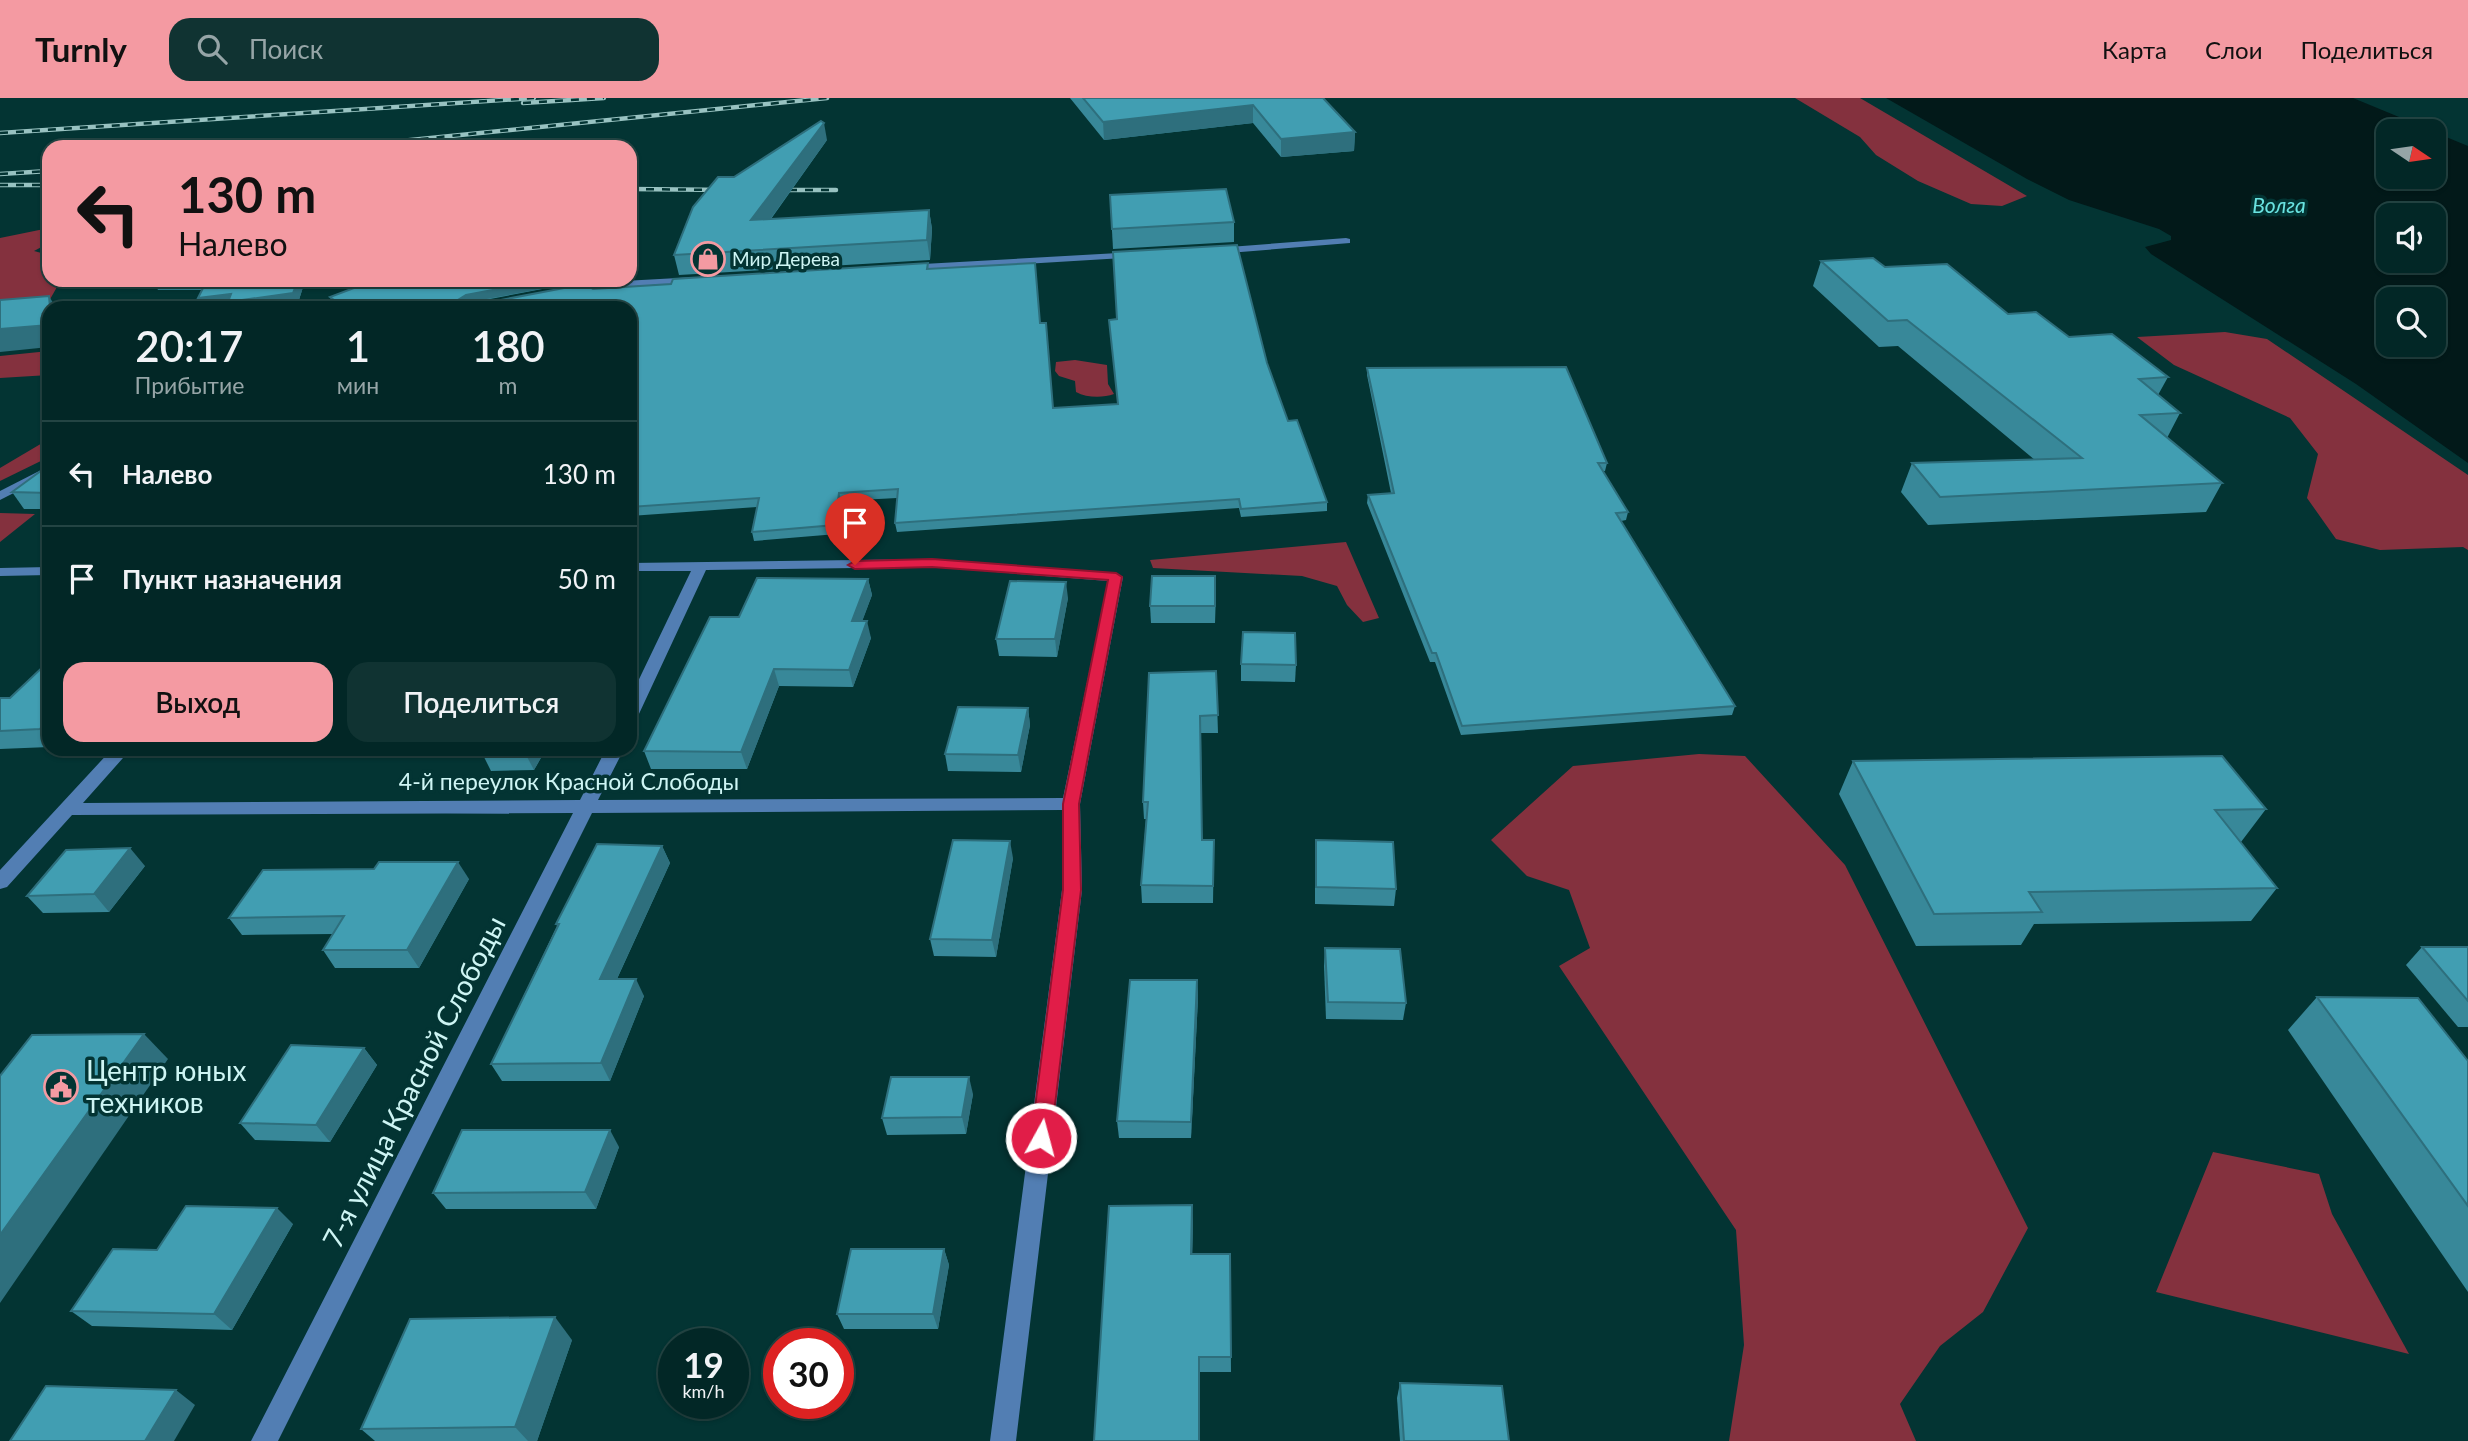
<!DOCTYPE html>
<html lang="ru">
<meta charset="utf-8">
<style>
body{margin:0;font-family:Lato,sans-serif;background:#103332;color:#f1f3f6;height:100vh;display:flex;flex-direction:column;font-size:26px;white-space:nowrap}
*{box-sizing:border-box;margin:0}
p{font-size:23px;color:#96a5a7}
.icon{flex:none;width:38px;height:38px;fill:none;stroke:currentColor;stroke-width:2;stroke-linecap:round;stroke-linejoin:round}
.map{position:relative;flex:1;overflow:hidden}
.drawer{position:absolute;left:42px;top:203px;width:595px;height:455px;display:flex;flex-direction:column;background:#022726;border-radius:21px;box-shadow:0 2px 5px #0004,0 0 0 2px #234443}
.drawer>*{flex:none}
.banner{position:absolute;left:42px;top:42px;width:595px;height:147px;border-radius:21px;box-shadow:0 2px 5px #0004,0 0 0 2px #234443;background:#f49aa2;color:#111;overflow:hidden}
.needle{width:46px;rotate:103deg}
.tools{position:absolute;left:2376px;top:21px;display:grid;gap:14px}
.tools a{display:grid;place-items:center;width:70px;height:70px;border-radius:14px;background:#022726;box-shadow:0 2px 5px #0004,0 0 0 2px #234443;font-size:35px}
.speed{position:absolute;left:658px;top:1230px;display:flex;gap:14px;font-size:35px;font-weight:700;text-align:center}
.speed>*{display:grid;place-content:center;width:91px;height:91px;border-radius:50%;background:#022726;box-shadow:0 2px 5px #0004,0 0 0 2px #234443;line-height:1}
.speed small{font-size:18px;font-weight:400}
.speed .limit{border:10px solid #d22;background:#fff;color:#111}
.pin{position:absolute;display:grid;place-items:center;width:60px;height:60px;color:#fff;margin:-72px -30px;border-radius:50% 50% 50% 0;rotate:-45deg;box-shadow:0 0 7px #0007}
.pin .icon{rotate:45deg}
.me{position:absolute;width:77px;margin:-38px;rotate:7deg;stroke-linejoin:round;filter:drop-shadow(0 0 5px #0008)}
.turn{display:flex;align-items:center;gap:24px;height:147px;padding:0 21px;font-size:32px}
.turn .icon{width:91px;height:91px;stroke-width:2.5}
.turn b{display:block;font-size:49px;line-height:60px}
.eta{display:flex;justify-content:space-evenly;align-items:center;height:119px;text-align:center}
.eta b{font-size:42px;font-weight:600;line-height:49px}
.cta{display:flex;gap:14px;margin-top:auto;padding:14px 21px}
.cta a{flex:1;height:80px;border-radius:21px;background:#f49aa2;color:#111;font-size:28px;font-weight:600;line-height:80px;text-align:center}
.cta a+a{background:#103332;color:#f1f3f6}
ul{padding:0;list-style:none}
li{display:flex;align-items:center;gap:21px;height:105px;padding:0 21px;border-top:2px solid #234443}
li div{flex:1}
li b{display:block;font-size:26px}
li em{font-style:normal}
header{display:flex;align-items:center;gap:42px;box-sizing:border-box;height:98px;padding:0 35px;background:#f49aa2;color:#111}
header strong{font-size:33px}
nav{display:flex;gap:38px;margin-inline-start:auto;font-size:24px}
.search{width:490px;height:63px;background:#103332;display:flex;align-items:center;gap:18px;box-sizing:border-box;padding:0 24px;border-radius:21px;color:#96a5a7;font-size:26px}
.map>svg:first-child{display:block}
.green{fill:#84313e}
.water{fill:#021919;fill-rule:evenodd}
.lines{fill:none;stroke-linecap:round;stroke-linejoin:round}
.minor{fill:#527eb3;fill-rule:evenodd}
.rail-casing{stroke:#98c2c1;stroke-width:4.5}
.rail{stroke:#033433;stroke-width:2.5;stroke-dasharray:8;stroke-linecap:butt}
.wall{fill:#388899}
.shaded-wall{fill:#2e6f7d}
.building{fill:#419eb2;stroke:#2e6f7d;stroke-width:2}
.route{fill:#e11d48;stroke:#92132f;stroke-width:2}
.labels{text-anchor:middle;stroke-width:7;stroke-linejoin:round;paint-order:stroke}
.far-poi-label{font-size:19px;fill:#cef5f4;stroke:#033433;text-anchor:start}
.far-water-label{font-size:21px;font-style:italic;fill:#69e3e1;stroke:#033433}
.street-label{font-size:23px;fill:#cef5f4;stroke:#033433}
.near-poi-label{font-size:28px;fill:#cef5f4;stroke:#033433;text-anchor:start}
.near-street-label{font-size:28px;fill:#cef5f4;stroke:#033433}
</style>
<header>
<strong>Turnly</strong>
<div class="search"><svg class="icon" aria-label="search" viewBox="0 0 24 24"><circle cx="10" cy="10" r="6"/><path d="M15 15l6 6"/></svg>Поиск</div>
<nav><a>Карта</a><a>Слои</a><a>Поделиться</a></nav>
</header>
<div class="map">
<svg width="2468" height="1343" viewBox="0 0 2468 1343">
<rect width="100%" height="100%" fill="#033433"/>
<g class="green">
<polygon points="1795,0 1860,0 2027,98 2002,108 1971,106 1918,83 1876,57 1860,39"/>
<polygon points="49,130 49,145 34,153 49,157 49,182 61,182 45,210 0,214 0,140"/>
<polygon points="2225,234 2267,241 2468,377 2468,452 2463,449 2380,452 2336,441 2307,400 2318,356 2290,320 2174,267 2137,239"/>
<polygon points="49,253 49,277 0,280 0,258"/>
<path d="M1075 262 1107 267 1108 286 1114 296C1103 300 1087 300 1076 294L1075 283 1059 278 1055 273 1056 264Z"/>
<polygon points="49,341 49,359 0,383 0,370"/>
<polygon points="0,415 35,416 0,444"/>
<polygon points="1346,444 1379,520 1363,524 1347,507 1337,488 1302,478 1153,470 1150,462"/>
<polygon points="1699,656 1745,658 1845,767 2028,1130 1983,1214 1940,1248 1900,1306 1916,1343 1729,1343 1744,1247 1736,1132 1559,868 1590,850 1569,792 1527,778 1491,742 1573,668"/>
<polygon points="2213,1054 2319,1076 2332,1116 2409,1256 2156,1194"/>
</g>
<path class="water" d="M1886 0H2353L2433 33H2389V79H2434V34L2468 48V365L2356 286 2151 156 2145 149 2171 142V138L2159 131 2069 102 2027 81ZM2389 117H2434V163H2389ZM2389 201H2434V247H2389Z"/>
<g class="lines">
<g class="minor">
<polygon points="1346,140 1350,141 1350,145 1216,156 1211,153 1216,150"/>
<polygon points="1136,154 1141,157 1140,159 905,173 900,170 905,167"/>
<polygon points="696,179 700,180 700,184 587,191 567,195 562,192 587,185"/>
<polygon points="49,368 49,377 0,402 0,393"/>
<polygon points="932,461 1116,475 1123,479 1080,706 1082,792 1016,1343 990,1343 1062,792 1062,712 592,715 278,1343 251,1343 573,715 72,717 7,789 0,791 0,772 112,651 131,651 83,705 580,702 606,651 624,651 598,702 1063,700 1108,483 932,469 706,472 638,618 630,623 630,600 691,473 630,473 630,465"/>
<polygon points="49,469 49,477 0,478 0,470"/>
</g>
<g class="rail-casing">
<g id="rail">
<polyline points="523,5 604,0"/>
<polyline points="0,35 534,0"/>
<polyline points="341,49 827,0"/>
<polyline points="0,76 49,73"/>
<polyline points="0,87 49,87"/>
<polyline points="630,91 728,92"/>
<polyline points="773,92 836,92"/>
</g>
</g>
<use href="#rail" class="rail"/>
</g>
<g class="wall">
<polygon points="1070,0 1323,0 1355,34 1354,53 1281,59 1253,25 1104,42"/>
<polygon points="827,42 771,121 929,112 932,131 930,162 679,177 674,157 734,79"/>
<polygon points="1110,97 1234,124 1234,144 1113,151"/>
<polygon points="1821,163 1885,169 2008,216 2069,239 2168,279 2158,297 2180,315 2167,340 2222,385 2206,414 1928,427 1901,394 1912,365 2035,362 1898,248 1879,249 1813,188"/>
<polygon points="928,165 929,171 1040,225 1053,310 1117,306 1267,265 1288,323 1327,404 1327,413 1241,419 1239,410 897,434 895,425 897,400 841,403 837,436 754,443 752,434 757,409 630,418 630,210 338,210 334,207 330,199 375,182 573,182 574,185 469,205 485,205 593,191 671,186"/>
<polygon points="154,182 324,182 312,191 304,186 298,205 260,210 231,210 229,206 204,210 202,192 158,192 153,183"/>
<polygon points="1367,270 1607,365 1605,373 1603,373 1628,414 1626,422 1621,423 1735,608 1732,617 1461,637 1435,564 1430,564 1367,405 1368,397 1391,395 1367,277"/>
<polygon points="49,367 49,411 24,411 12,394"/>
<polygon points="868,481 872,497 862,523 871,540 853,589 779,588 747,671 651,671 644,653 739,519"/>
<polygon points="1216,495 1215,525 1151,525 1150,508"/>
<polygon points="1068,500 1057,559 999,558 996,541"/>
<polygon points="49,563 49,649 0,651 0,600 10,600"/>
<polygon points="1241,566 1296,567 1295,584 1241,583"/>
<polygon points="1216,573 1218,635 1201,635 1202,742 1214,742 1213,805 1142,805 1141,787 1146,721 1144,721 1143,704"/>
<polygon points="1028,610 1030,627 1021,674 948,673 945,656"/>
<polygon points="485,651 546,651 534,672 491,673 482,655"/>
<polygon points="1853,663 2266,711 2241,744 2240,744 2277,790 2251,823 2034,826 2021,847 1916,848 1839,696"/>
<polygon points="1316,742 1396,791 1394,808 1315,806 1315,759"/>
<polygon points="662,748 670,765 617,881 644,898 610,983 502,983 491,966 557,828 556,826"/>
<polygon points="1013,760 996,859 934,858 930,841"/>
<polygon points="145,768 109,814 43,815 27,798"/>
<polygon points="469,781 419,870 335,870 323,852 333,836 242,837 229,820"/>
<polygon points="2422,849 2468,849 2468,929 2458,929 2406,867"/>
<polygon points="1325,850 1406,905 1403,922 1326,921 1324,868"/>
<polygon points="1197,882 1198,900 1191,1040 1119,1040 1117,1023"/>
<polygon points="2317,899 2468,963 2468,1194 2288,932"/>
<polygon points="364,950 377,967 330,1044 255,1042 240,1025"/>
<polygon points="973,996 966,1036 887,1037 882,1020"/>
<polygon points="619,1049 596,1111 446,1111 433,1095"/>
<polygon points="1193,1123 1192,1156 1230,1156 1231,1274 1199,1274 1199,1343 1094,1343"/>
<polygon points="293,1126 232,1232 92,1228 71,1213 157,1152"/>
<polygon points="944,1151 949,1167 938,1231 844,1231 837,1216"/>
<polygon points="572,1242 537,1343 375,1343 361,1331"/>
<polygon points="1400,1285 1509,1343 1400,1343 1397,1300"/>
</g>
<g class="shaded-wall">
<polygon points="1253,7 1253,25 1104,42 1103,24"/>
<polygon points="824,25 827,42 756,141 751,122"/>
<polygon points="1355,34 1354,53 1281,59 1281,41"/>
<polygon points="379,42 382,49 374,49"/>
<polygon points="929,112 932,131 930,162 927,142"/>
<polygon points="298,182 302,182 304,186 298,205 260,210 231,210 229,206 204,210 198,200 231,196"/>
<polygon points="307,182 324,182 312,191"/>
<polygon points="545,182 573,182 574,185 470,204 461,209 458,202 466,197"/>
<polygon points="49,198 56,210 50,210"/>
<polygon points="49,227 49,249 0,254 0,231"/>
<polygon points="839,395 841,403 837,436 835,427"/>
<polygon points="632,479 638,496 630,511 630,483"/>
<polygon points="868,481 872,497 856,540 852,523"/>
<polygon points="1066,484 1068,500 1057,559 1055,541"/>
<polygon points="867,523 871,540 853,589 849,572"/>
<polygon points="774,571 779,588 747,671 741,654"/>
<polygon points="1028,610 1030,627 1021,674 1018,657"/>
<polygon points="49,621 49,642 40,631"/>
<polygon points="527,651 546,651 534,672 525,655"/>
<polygon points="1010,743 1013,760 996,859 992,842"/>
<polygon points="662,748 670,765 609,898 600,881"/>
<polygon points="130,750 145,768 109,814 94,796"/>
<polygon points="458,764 469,781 419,870 407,852"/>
<polygon points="636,881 644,898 610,983 601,965"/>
<polygon points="1197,882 1198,900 1191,1040 1191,1024"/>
<polygon points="144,936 168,961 0,1205 0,1137"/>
<polygon points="364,950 377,967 330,1044 316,1027"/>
<polygon points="969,979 973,996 966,1036 962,1019"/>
<polygon points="610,1032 619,1049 596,1111 585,1094"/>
<polygon points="1192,1107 1193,1123 1192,1172 1191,1156"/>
<polygon points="277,1110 293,1126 232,1232 214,1216"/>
<polygon points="944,1151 949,1167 938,1231 933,1216"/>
<polygon points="555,1219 572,1242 537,1343 528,1343 515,1329"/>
<polygon points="176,1292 195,1307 174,1343 145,1343"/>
</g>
<g class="building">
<polygon points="1083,0 1323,0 1355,34 1281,41 1253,7 1103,24"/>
<polygon points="821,23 824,25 751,122 929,112 927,142 674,157 693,109 718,79 734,79"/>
<polygon points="379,42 374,49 284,49"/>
<polygon points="1226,91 1234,124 1112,131 1110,97"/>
<polygon points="1237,147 1267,265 1288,323 1297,322 1327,404 1241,411 1239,401 895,425 898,391 839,395 835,427 752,434 759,400 630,409 630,210 345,210 330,199 375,182 545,182 466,197 458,202 461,205 485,205 585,186 593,191 671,186 673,181 928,165 927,171 1035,165 1040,225 1046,225 1053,310 1118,306 1109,222 1117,221 1113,154"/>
<polygon points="1873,160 1885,169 1947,166 2008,216 2036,214 2069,239 2112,236 2168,279 2139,281 2180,315 2140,317 2222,385 1940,399 1912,365 2082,360 1907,222 1888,223 1821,163"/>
<polygon points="154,182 298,182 293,195 228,204 231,196 198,200 207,182 153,183"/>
<polygon points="49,198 50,210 49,210 49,227 0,231 0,202"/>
<polygon points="1566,269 1607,365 1598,365 1628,414 1616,415 1735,608 1462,628 1436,555 1432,555 1368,397 1394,395 1367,270"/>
<polygon points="49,367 49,395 12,394"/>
<polygon points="1152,478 1215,478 1215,508 1150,508"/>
<polygon points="757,480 868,481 852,523 867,523 849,572 774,571 741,654 644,653 710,519 739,519"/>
<polygon points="1010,483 1066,484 1055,541 996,541"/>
<polygon points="1243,534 1295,535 1296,567 1241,566"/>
<polygon points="49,563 49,621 40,631 0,633 0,600 10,600"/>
<polygon points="1216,573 1218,617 1200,618 1202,742 1214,742 1213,788 1141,787 1148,704 1143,704 1149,575"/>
<polygon points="958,609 1028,610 1018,657 945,656"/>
<polygon points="485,651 527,651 525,655 482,655"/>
<polygon points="2222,658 2266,711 2215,712 2277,790 2029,794 2042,814 1934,816 1853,663"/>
<polygon points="953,742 1010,743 992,842 930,841"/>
<polygon points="1316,742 1393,744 1396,791 1316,789"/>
<polygon points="597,746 662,748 600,881 636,881 601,965 491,966 559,826 556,826"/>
<polygon points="130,750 94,796 27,798 66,752"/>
<polygon points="379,764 458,764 407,852 323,852 344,818 229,820 263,772 374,771"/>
<polygon points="2422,849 2468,849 2468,903"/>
<polygon points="1325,850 1400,851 1406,905 1328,904"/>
<polygon points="1130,882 1197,882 1191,1024 1117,1023"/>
<polygon points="2317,899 2418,900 2468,963 2468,1108"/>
<polygon points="144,936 0,1137 0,978 32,937"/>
<polygon points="291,947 364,950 316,1027 240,1025"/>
<polygon points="891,979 969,979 962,1019 882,1020"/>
<polygon points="462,1032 610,1032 585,1094 433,1095"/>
<polygon points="1192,1107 1191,1156 1230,1156 1231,1259 1199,1259 1199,1343 1094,1343 1109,1108"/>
<polygon points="186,1108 277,1110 214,1216 71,1213 113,1151 157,1152"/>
<polygon points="851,1151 944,1151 933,1216 837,1216"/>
<polygon points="555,1219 515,1329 361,1331 410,1221"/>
<polygon points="1400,1285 1502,1288 1509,1343 1404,1343"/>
<polygon points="46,1288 176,1292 145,1343 10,1343"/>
</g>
<polygon class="route" points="932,461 1116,475 1122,479 1079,706 1081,792 1051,1040 1048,1046 1041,1049 1034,1046 1031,1040 1063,792 1063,706 1108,482 932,469 855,471 848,467 855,463"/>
<defs>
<g id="shop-ring" transform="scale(1.75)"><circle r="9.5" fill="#033433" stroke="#f49aa2" stroke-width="1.5"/><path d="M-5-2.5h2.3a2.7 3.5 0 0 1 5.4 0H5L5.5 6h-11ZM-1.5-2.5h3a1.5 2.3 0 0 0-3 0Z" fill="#f49aa2"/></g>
<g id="civic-ring" transform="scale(1.75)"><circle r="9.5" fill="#033433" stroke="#f49aa2" stroke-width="1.5"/><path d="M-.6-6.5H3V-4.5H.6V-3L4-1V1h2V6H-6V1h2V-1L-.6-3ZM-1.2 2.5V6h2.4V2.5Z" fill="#f49aa2"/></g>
</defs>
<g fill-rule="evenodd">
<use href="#shop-ring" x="708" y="161"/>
<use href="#civic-ring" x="61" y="989"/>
</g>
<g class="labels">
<g class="far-poi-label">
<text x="732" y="168">Мир Дерева</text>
</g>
<g class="far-water-label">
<text x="2279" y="115">Волга</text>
</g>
<g class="street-label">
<text x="569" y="692">4-й переулок Красной Слободы</text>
</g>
<g class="near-poi-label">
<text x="86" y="983">Центр юных<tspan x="86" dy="32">техников</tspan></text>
</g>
<g class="near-street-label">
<text transform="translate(414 984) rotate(-63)" y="10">7-я улица Красной Слободы</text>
</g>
</g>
</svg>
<div class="tools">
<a><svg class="needle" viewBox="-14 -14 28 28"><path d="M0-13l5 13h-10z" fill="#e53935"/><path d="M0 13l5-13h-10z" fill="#96a5a7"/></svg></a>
<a><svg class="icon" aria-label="sound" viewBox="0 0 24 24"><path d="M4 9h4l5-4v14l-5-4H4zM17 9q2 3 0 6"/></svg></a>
<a><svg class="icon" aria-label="search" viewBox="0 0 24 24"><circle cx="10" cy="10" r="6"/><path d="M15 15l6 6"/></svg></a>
</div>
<div class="speed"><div>19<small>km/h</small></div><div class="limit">30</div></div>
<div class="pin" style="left:855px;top:467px;background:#d93025"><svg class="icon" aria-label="arrive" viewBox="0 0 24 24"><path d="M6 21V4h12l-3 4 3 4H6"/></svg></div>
<svg class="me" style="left:1041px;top:1040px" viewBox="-20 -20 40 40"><circle r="17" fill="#e11d48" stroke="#fff" stroke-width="3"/><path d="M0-11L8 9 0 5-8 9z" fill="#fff"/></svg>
<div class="banner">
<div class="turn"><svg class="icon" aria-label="left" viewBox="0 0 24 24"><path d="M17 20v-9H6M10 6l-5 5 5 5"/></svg><div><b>130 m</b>Налево</div></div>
</div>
<section class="drawer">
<div class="eta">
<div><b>20:17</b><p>Прибытие</p></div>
<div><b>1</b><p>мин</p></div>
<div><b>180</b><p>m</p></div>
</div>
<ul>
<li><svg class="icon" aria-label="left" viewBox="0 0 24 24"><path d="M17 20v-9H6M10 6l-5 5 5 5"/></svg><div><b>Налево</b></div><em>130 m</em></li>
<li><svg class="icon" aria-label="arrive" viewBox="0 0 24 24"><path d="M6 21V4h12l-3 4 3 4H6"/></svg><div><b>Пункт назначения</b></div><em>50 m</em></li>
</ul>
<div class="cta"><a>Выход</a><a>Поделиться</a></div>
</section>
</div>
